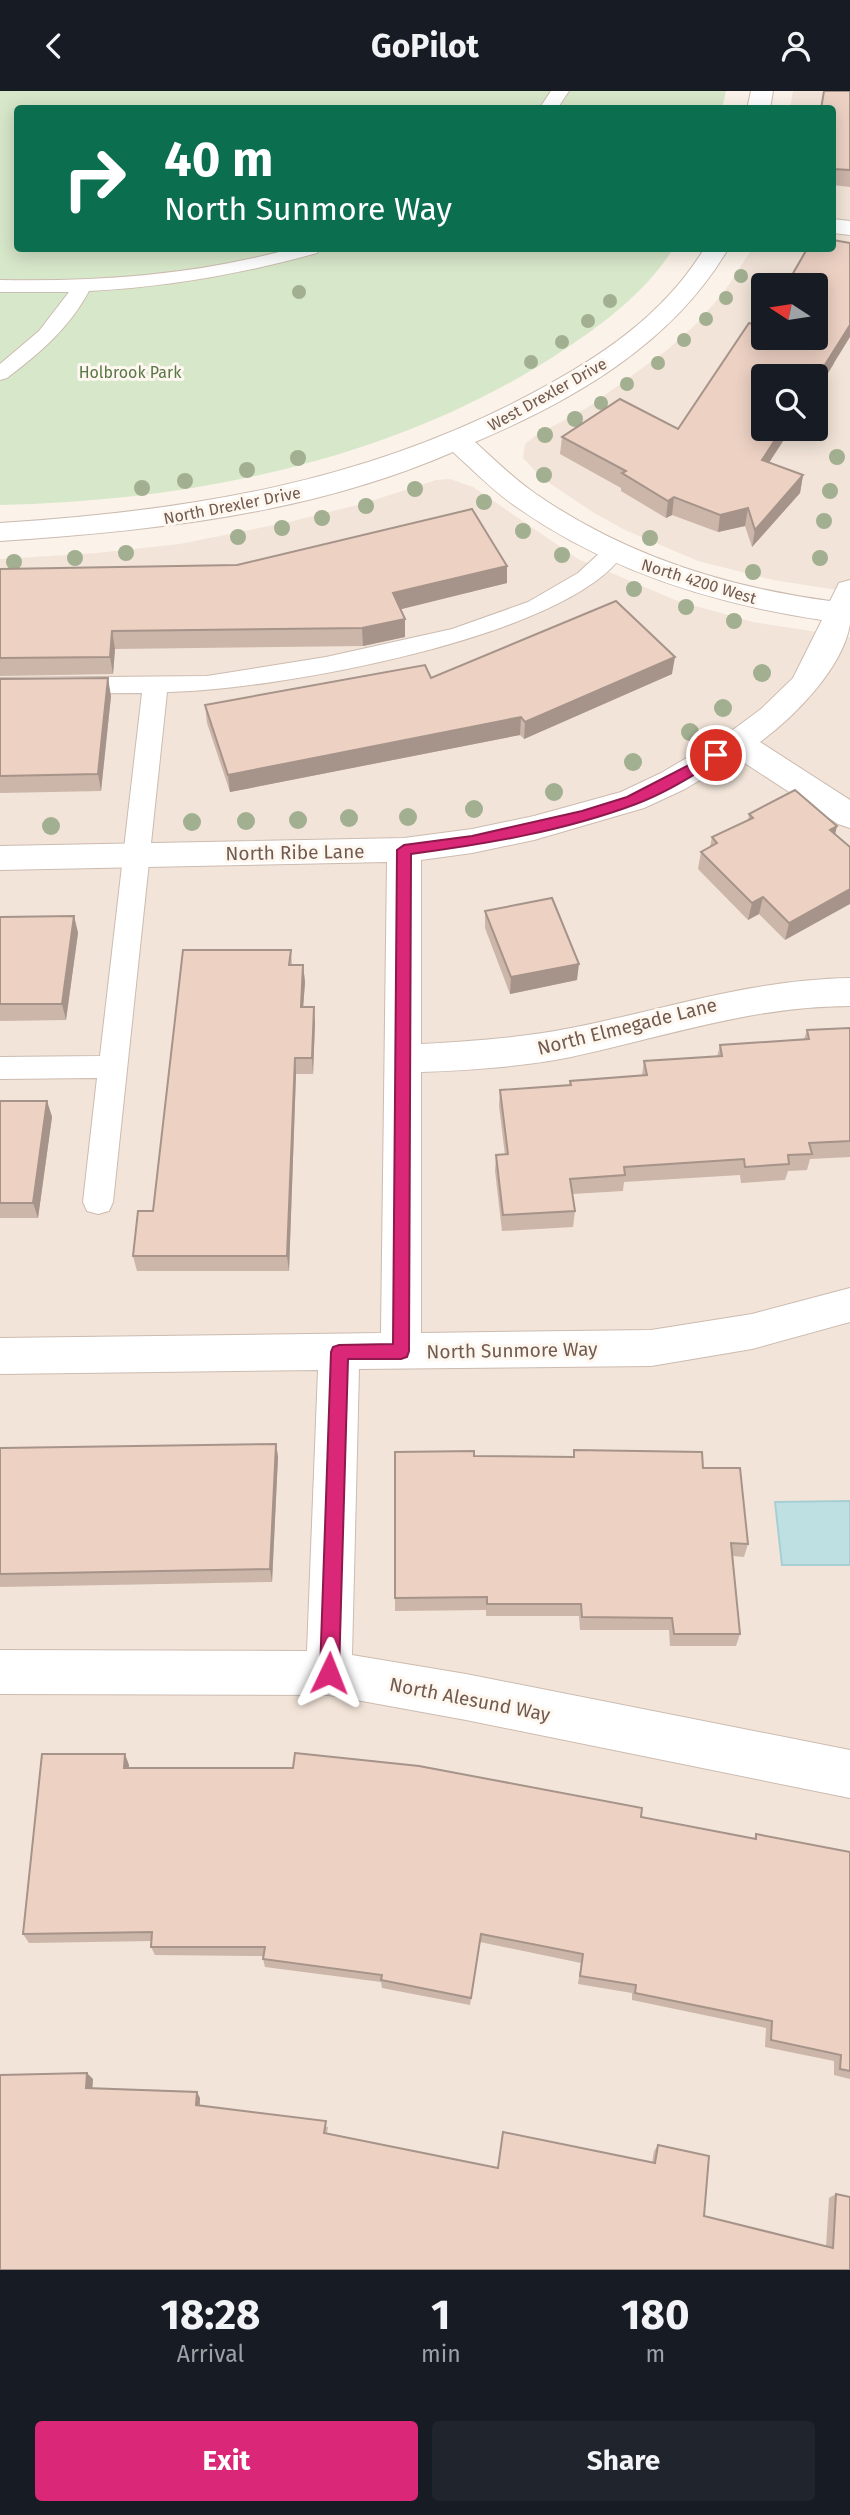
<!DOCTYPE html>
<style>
body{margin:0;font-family:"Fira Sans",sans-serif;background:#20242c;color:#f1f3f6;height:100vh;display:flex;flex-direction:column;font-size:26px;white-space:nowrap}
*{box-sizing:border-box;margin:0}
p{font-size:23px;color:#9ea1a6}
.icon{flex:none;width:38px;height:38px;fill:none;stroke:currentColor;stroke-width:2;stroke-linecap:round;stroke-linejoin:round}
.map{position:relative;height:2179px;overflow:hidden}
.side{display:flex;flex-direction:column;background:#171b24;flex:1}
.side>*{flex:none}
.banner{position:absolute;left:14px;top:14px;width:822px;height:147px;border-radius:7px;box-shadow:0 4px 18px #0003;background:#0b6e4f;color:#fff;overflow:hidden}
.needle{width:46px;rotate:282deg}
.fabs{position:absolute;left:751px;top:182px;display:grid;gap:14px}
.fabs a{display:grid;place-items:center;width:77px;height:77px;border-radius:7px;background:#171b24;box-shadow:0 4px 18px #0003;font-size:35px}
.pin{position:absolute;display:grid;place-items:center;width:60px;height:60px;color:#fff;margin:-30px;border:4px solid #fff;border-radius:50%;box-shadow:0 2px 7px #0007}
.me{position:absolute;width:77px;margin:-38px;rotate:2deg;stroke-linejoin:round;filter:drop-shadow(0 0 5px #0008)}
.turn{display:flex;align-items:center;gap:24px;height:147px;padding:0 35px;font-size:32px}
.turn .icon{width:91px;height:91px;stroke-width:2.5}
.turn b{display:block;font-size:49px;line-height:60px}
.eta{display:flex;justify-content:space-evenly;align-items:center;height:119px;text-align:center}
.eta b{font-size:42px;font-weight:700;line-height:49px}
.action{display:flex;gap:14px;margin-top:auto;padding:14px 35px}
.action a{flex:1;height:80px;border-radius:7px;background:#db2777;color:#fff;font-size:28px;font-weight:700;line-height:80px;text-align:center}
.action a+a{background:#20242c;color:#f1f3f6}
header{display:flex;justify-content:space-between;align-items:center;height:91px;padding:0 35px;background:#171b24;font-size:32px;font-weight:700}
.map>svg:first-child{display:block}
.residential{fill:#f2e4d8;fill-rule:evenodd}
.green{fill:#d7e7c9}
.water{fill:#bfe0e3;stroke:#a7cfd3;stroke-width:2}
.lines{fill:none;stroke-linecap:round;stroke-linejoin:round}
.lane-casing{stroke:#ccbbb0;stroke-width:2}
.street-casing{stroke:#ccbbb0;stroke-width:2}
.lane{fill:#fff;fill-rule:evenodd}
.street{fill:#fff;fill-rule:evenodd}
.tree{fill:#a2af90}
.wall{fill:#ccb5a9}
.shaded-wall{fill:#a69389}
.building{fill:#edd2c4;stroke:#a69389;stroke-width:2}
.route{fill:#db2777;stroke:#8e194d;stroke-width:2}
.labels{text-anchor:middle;stroke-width:6;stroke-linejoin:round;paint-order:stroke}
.far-park-label{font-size:16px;fill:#597848;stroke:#fdf7ef}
.far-street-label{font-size:16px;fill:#735a4f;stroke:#fdf7ef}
.street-label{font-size:19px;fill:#735a4f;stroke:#fdf7ef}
</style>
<header><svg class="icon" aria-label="back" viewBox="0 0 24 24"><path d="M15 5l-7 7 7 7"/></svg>GoPilot<svg class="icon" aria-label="person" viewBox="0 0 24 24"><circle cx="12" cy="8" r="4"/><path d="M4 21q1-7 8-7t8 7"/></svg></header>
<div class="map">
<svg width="850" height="2179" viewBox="0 0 850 2179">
<rect width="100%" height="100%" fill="#fbf3e9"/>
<g class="residential">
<path d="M793 0H850V501L773 489 698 470 625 439 594 422 542 387 523 367 525 353 535 345 590 315 667 259 696 233 724 201 752 158H833V18L790 17ZM763 194H816V247H763ZM763 285H816V338H763Z"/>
<polygon points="450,388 473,396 578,468 678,510 753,531 850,546 850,2179 0,2179 0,468 97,462 180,453 289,431 365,412 436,389"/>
</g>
<path class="green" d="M0 0H726L722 18H18V158H673C647 199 605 232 565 258 401 368 195 410 0 414Z"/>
<polygon class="water" points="850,1410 850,1474 782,1474 775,1411"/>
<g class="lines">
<g class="lane-casing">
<g id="lane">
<polygon points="551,0 569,0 557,18 539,18"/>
<path d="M290 158H320L317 162C242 183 167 196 89 200 69 237 40 262 7 287L0 289V273L39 240 69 201H0V189C98 191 195 184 290 158Z"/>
<path d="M613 455 621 457 624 462C567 548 268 600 167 601L113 1111 109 1120 98 1123 87 1120 83 1111 97 987 0 988V966L100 965 142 602 0 603V587L207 585 326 566 452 538 528 511 578 482 605 457Z"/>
</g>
</g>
<g class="street-casing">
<g id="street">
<polygon points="751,0 773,0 770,18 747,18"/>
<polygon points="833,128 850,130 850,144 833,142"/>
<path d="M704 158H728C672 253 574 309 475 351 495 369 514 388 536 403 624 464 725 496 830 510L839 492 850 489C850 503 850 519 850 533 843 577 794 626 760 651L850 709V737L838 733 737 667 685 698 644 717 534 749 472 762 421 769V953C471 950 521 947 571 937 668 918 748 889 850 887V915C747 916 669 945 571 966 521 976 471 979 421 981V1242L651 1239 752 1223 850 1197V1231L752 1258 651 1275 359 1278 352 1564 466 1583 850 1659V1707L466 1629 329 1604 0 1603V1559L307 1560 318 1279 0 1283V1247L381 1242 387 771 0 779V755L404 747 472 738 534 725 621 701 661 682 726 644 761 618 793 587 822 529C714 513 608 480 518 417 494 401 474 380 453 361 311 423 153 440 0 450V432C189 420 363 392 531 303 599 267 663 225 704 158Z"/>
</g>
</g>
<use href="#lane" class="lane"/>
<use href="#street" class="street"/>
</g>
<g class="tree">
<circle cx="741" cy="185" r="7"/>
<circle cx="299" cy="201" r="7"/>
<circle cx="726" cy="207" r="7"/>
<circle cx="610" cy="210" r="7"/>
<circle cx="706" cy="228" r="7"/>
<circle cx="588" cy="230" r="7"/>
<circle cx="684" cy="249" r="7"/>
<circle cx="562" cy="251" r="7"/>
<circle cx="531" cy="271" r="7"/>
<circle cx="658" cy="272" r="7"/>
<circle cx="627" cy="293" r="7"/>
<circle cx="601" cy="312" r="7"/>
<circle cx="575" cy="328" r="8"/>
<circle cx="545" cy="344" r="8"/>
<circle cx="837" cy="366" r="8"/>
<circle cx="298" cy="367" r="8"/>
<circle cx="247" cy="379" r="8"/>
<circle cx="544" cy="384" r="8"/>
<circle cx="185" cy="390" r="8"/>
<circle cx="142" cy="397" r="8"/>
<circle cx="415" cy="398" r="8"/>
<circle cx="830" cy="400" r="8"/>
<circle cx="484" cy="411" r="8"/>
<circle cx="366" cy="415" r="8"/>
<circle cx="322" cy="427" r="8"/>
<circle cx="824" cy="430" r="8"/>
<circle cx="282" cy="437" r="8"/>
<circle cx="523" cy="440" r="8"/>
<circle cx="238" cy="446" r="8"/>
<circle cx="650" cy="447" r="8"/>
<circle cx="126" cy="462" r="8"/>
<circle cx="562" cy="464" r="8"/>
<circle cx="75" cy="467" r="8"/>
<circle cx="820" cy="467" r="8"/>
<circle cx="14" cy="471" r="8"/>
<circle cx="753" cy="481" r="8"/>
<circle cx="634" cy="498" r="8"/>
<circle cx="686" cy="516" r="8"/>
<circle cx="734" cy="530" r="8"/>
<circle cx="762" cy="582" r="9"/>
<circle cx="723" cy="617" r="9"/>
<circle cx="690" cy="641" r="9"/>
<circle cx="633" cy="671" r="9"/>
<circle cx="554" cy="701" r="9"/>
<circle cx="474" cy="718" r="9"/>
<circle cx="408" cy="726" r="9"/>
<circle cx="349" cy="727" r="9"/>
<circle cx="298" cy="729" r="9"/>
<circle cx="246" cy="730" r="9"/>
<circle cx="192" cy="731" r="9"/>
<circle cx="51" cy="735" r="9"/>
</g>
<g class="wall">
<polygon points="850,0 850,96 833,94 833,18"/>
<polygon points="788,191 834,273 816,301 816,285 769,372 803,384 800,402 752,456 745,435 718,441 672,424 666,427 621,400 621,397 560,363 562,346 678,338 752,233"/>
<polygon points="237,474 507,492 400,518 405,546 363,555 115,558 113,583 0,585 0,478"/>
<polygon points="672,583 524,648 520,644 230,701 207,632 205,614 431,587"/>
<polygon points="0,588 111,605 101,700 0,702"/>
<polygon points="749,723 837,735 785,849 759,823 748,829 698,778 701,761 710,756 712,746 748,729"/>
<polygon points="485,820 577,889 510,903 485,837"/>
<polygon points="74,825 78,842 66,929 0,930 0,826"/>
<polygon points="291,859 292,874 303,874 305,891 303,916 315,932 313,983 296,983 289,1180 137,1180 133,1165 153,1120"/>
<polygon points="850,937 850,1066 810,1068 807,1079 788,1080 785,1089 741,1092 740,1084 624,1091 623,1100 572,1103 575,1120 573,1136 502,1140 495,1080 496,1064 505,1064 499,1015 500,999 569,994 570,990 642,984 644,970 717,966 720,954 804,948 807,939"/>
<polygon points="0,1010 47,1010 52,1026 38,1127 0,1127"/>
<polygon points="276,1353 278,1366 272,1491 0,1496 0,1357"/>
<polygon points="574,1359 703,1377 748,1453 744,1466 733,1465 740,1543 736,1555 670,1555 669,1539 580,1539 579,1525 486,1525 486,1519 395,1520 395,1507 474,1365 573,1366"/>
<polygon points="129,1674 129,1677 641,1726 754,1748 756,1743 850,1761 850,1988 834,1984 834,1970 765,1956 766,1937 632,1909 632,1902 578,1893 581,1872 480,1851 470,1914 382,1897 381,1891 265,1876 263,1868 263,1865 155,1864 151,1856 152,1850 29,1852 23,1843"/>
<polygon points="93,1988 92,1997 200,2007 200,2014 328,2036 327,2042 498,2077 652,2072 654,2060 658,2054 704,2125 826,2156 829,2107 836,2103 850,2179 0,2179"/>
</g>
<g class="shaded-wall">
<polygon points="850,234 850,246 816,301 816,288"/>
<polygon points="782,338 791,338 759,387 762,369"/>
<polygon points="803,384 800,402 752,456 755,439"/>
<polygon points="674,406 672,424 666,427 668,410"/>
<polygon points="748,417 745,435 718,441 720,424"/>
<polygon points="507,475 507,492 394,520 393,502"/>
<polygon points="405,528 405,546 363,555 362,537"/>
<polygon points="112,540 115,558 113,583 110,566"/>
<polygon points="675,566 672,583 524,648 525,631"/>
<polygon points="108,587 111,605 101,700 98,683"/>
<polygon points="521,626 520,644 230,701 228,684"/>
<polygon points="837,735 833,753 830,739"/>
<polygon points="850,798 850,813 785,849 789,832"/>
<polygon points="763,806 759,823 748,829 752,812"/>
<polygon points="74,825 78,842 66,929 62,913"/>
<polygon points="579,873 577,889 510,903 511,886"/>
<polygon points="303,874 305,891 302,932 301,916"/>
<polygon points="314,916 315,932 313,983 312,967"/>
<polygon points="295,967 296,983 289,1180 287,1165"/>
<polygon points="47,1010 52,1026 38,1127 33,1112"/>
<polygon points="276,1353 278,1366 272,1491 270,1478"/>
<polygon points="125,1663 129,1674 128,1688 124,1677"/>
<polygon points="87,1982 93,1988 92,2003 86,1997"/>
<polygon points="197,2001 200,2007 199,2020 196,2014"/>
</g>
<g class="building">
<polygon points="824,0 850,0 850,79 833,78 833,18 821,18"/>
<polygon points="833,149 850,152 850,234 816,288 816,285 763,285 763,338 782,338 762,369 803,384 755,439 748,417 720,424 674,406 668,410 622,382 626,380 562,346 620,308 678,338 749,232 752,233 763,217 763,247 816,247 816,194 778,194 781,189 788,191 807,158 833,158"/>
<polygon points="472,418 507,475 393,502 405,528 362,537 112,540 110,566 0,567 0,478 237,474"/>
<polygon points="616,510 675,566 525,631 521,626 228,684 205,614 425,574 431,587"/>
<polygon points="108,587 98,683 0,685 0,588"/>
<polygon points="795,699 837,735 830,739 850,756 850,798 789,832 763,806 752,812 701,761 717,752 712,746 753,727 749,723"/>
<polygon points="552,807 579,873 511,886 485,820"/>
<polygon points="74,825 62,913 0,913 0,826"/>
<polygon points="183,859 291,859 289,874 303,874 301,916 314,916 312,967 295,967 287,1165 133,1165 138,1120 153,1120"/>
<polygon points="850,937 850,1050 809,1052 812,1063 788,1064 789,1073 745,1076 744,1068 624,1076 625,1084 570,1088 575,1120 503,1124 496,1064 508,1063 500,999 571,994 570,990 647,984 644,970 722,965 720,954 809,948 807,939"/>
<polygon points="0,1010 47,1010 33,1112 0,1112"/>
<polygon points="276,1353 270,1478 0,1483 0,1357"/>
<polygon points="574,1359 702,1361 703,1377 740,1377 748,1453 731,1452 740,1543 674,1543 672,1527 582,1526 581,1513 487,1513 487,1506 395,1507 395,1361 474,1360 474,1365 574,1366"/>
<polygon points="295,1662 419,1675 642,1717 641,1726 756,1748 756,1743 850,1761 850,1980 840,1978 841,1964 771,1949 772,1930 635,1902 636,1894 580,1885 583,1863 481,1843 471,1907 381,1889 382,1884 263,1868 265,1856 151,1856 152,1841 23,1843 42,1663 125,1663 124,1677 293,1677"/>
<polygon points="87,1982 86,1997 197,2001 196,2014 326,2030 324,2042 498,2077 503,2041 655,2072 658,2054 709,2065 704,2125 833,2157 836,2103 850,2106 850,2179 0,2179 0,1984"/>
</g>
<path class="route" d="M716 660 723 664 721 668C693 684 666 702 636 713 564 740 486 753 411 763L409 1260 407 1266 401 1268H348L339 1582 336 1588 329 1591 323 1588 320 1582 331 1261 333 1256 339 1254 393 1253 397 759 404 754 472 745 582 720 627 706Z"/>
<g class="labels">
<g class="far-park-label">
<text x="130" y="287">Holbrook Park</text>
</g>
<g class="far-street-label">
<text transform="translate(547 303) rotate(-29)" y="6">West Drexler Drive</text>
<text transform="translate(232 414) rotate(-11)" y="6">North Drexler Drive</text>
<text transform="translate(699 490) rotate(17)" y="6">North 4200 West</text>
</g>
<g class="street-label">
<text transform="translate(295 761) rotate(-1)" y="7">North Ribe Lane</text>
<text transform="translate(627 935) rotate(-14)" y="7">North Elmegade Lane</text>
<text transform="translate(512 1259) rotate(-1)" y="7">North Sunmore Way</text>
<text transform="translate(470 1608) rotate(11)" y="7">North Alesund Way</text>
</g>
</g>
</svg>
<div class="fabs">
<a><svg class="needle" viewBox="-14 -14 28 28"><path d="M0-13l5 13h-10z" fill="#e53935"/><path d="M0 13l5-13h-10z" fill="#9ea1a6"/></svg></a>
<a><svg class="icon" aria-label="search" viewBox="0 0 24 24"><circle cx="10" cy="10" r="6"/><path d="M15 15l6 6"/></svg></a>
</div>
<div class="pin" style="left:716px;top:664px;background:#d93025"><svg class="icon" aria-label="arrive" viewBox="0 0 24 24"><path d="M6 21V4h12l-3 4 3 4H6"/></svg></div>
<svg class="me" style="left:329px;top:1582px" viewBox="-20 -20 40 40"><path d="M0-17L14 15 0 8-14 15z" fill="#db2777" stroke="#fff" stroke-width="4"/></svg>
<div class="banner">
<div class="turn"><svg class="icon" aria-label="right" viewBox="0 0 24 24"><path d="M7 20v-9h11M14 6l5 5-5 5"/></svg><div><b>40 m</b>North Sunmore Way</div></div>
</div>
</div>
<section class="side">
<div class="eta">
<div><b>18:28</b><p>Arrival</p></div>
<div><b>1</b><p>min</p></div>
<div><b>180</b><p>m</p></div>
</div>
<div class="action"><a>Exit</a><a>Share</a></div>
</section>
